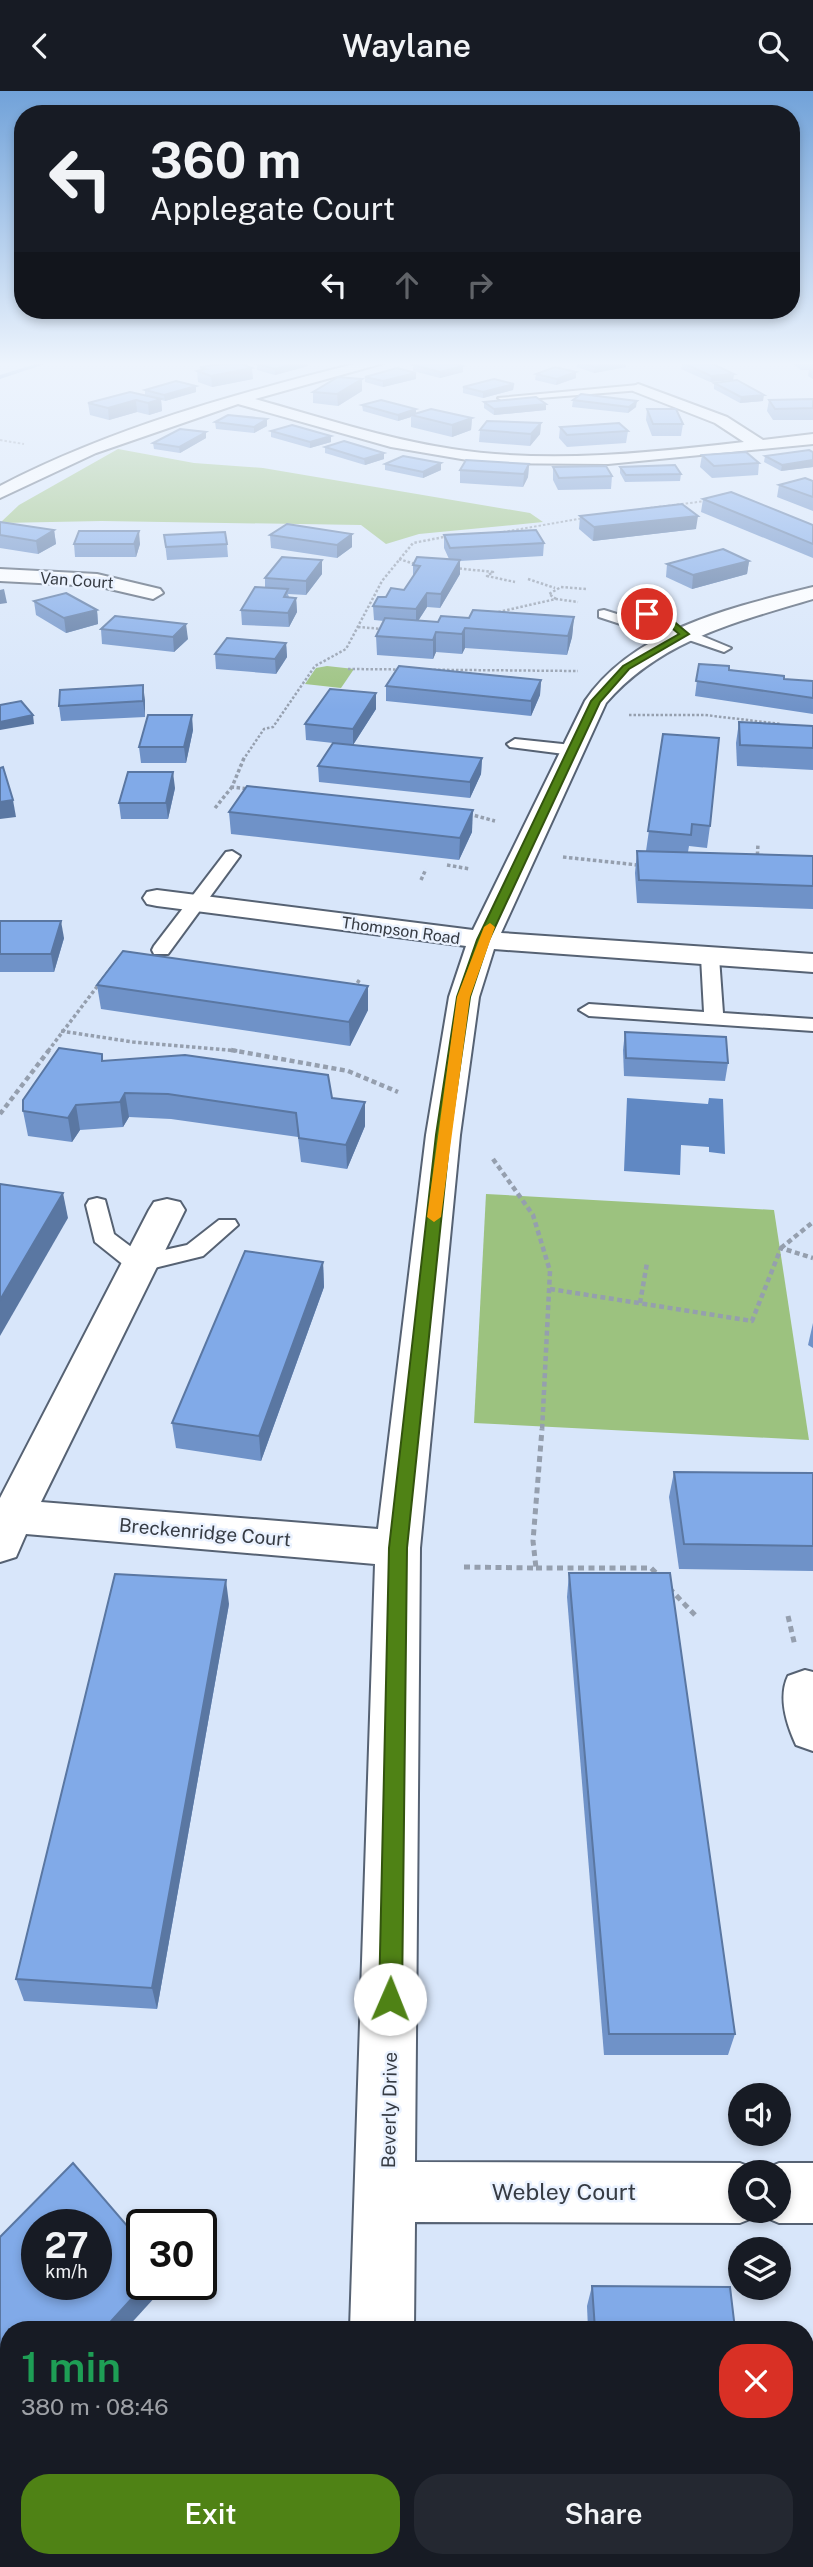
<!DOCTYPE html>
<meta charset="utf-8">
<style>
body{margin:0;font-family:"Public Sans",sans-serif;background:#242831;color:#f1f3f6;height:100vh;display:flex;flex-direction:column;font-size:26px;white-space:nowrap}
*{box-sizing:border-box;margin:0}
p{font-size:23px;color:#9ea1a6}
.icon{flex:none;width:38px;height:38px;fill:none;stroke:currentColor;stroke-width:2;stroke-linecap:round;stroke-linejoin:round}
.map{position:relative;flex:1;overflow:hidden}
.drawer{position:absolute;left:0px;top:2230px;width:814px;height:247px;display:flex;flex-direction:column;background:#171b24;border-radius:28px 28px 0 0;box-shadow:0 4px 10px #0003}
.drawer>*{flex:none}
.banner{position:absolute;left:14px;top:14px;width:786px;height:214px;border-radius:28px;box-shadow:0 4px 10px #0003;background:#171b24;color:#f1f3f6;overflow:hidden}
.buttons{position:absolute;left:728px;top:1992px;display:grid;gap:14px}
.buttons a{display:grid;place-items:center;width:63px;height:63px;border-radius:50%;background:#171b24;box-shadow:0 4px 10px #0003;font-size:35px}
.speed{position:absolute;left:21px;top:2118px;display:flex;gap:14px;font-size:35px;font-weight:700;text-align:center}
.speed>*{display:grid;place-content:center;width:91px;height:91px;border-radius:50%;background:#171b24;box-shadow:0 4px 10px #0003;line-height:1}
.speed small{font-size:18px;font-weight:400}
.speed .limit{border:4px solid #111;border-radius:10px;background:#fff;color:#111}
.pin{position:absolute;display:grid;place-items:center;width:60px;height:60px;color:#fff;margin:-30px;border:4px solid #fff;border-radius:50%;box-shadow:0 2px 7px #0007}
.me{position:absolute;width:77px;margin:-38px;rotate:1deg;stroke-linejoin:round;filter:drop-shadow(0 0 5px #0008)}
.turn{display:flex;align-items:center;gap:24px;height:147px;padding:0 21px;font-size:32px}
.turn .icon{width:91px;height:91px;stroke-width:2.5}
.turn b{display:block;font-size:49px;line-height:60px}
.lanes{display:flex;align-items:center;height:66px;padding:0 21px;background:#0003;justify-content:center;gap:35px;direction:ltr}
.lanes .off{opacity:.35}
.round{display:grid;place-items:center;flex:none;width:74px;height:74px;border-radius:28px;background:#242831}
.summary{display:flex;align-items:center;justify-content:space-between;height:119px;padding:0 21px}
h1{font-size:42px;font-weight:600;line-height:52px;color:#1e9e55}
.action{display:flex;gap:14px;margin-top:auto;padding:14px 21px}
.action a{flex:1;height:80px;border-radius:28px;background:#4f8215;color:#fff;font-size:28px;font-weight:600;line-height:80px;text-align:center}
.action a+a{background:#242831;color:#f1f3f6}
header{display:flex;justify-content:space-between;align-items:center;height:91px;padding:0 21px;background:#171b24;font-size:32px;font-weight:600}
.map>svg:first-child{display:block}
.green{fill:#9cc27f}
.water{fill:#6088c3}
.lines{fill:none;stroke-linecap:round;stroke-linejoin:round}
.stream{fill:#6088c3;fill-rule:evenodd}
.service-casing{stroke:#566273;stroke-width:4}
.minor-casing{stroke:#566273;stroke-width:4}
.path-far5{stroke:#959fae;stroke-width:2;stroke-dasharray:2.5 2;stroke-linecap:butt}
.path-far4{stroke:#959fae;stroke-width:2.5;stroke-dasharray:2.5 2;stroke-linecap:butt}
.path-far3{stroke:#959fae;stroke-width:3.5;stroke-dasharray:3.5 2.5;stroke-linecap:butt}
.path-far2{stroke:#959fae;stroke-width:4.5;stroke-dasharray:5 3.5;stroke-linecap:butt}
.path-far1{stroke:#959fae;stroke-width:5;stroke-dasharray:6 4.5;stroke-linecap:butt}
.path{stroke:#959fae;stroke-width:7;stroke-dasharray:8 5;stroke-linecap:butt}
.service{fill:#fff;fill-rule:evenodd}
.minor{fill:#fff;fill-rule:evenodd}
.wall{fill:#6f92c8}
.shaded-wall{fill:#5a77a2}
.building{fill:#81aae8;stroke:#5a77a2;stroke-width:2;fill-rule:evenodd}
.route{fill:#4f8215;stroke:#33540e;stroke-width:2}
.slow{fill:#f59e0b}
.labels{text-anchor:middle;stroke-width:5;stroke-linejoin:round;paint-order:stroke}
.far-street-label{font-size:16px;fill:#363b43;stroke:#eaf2ff}
.street-label{font-size:19px;fill:#363b43;stroke:#eaf2ff}
.near-street-label{font-size:23px;fill:#363b43;stroke:#eaf2ff}
</style>
<header><svg class="icon" aria-label="back" viewBox="0 0 24 24"><path d="M15 5l-7 7 7 7"/></svg>Waylane<svg class="icon" aria-label="search" viewBox="0 0 24 24"><circle cx="10" cy="10" r="6"/><path d="M15 15l6 6"/></svg></header>
<div class="map">
<svg width="813" height="2476" viewBox="0 0 813 2476">
<rect width="100%" height="100%" fill="#d8e6fa"/>
<g class="green">
<polygon points="118,358 194,372 263,377 530,422 543,431 419,443 386,453 361,434 102,430 0,432 19,414"/>
<polygon points="327,575 354,578 341,597 305,593 316,577"/>
<polygon points="486,1103 774,1119 809,1349 474,1332"/>
</g>
<polygon class="water" points="627,1007 708,1013 709,1007 723,1008 725,1063 709,1061 709,1056 681,1054 680,1084 624,1080"/>
<g class="lines">
<polygon class="stream" points="39,272 48,272 0,288 0,284"/>
<g class="service-casing">
<g id="service">
<polygon points="638,294 641,299 503,310 498,307"/>
<polygon points="604,519 652,534 690,540 731,557 724,561 683,547 645,541 599,526 599,520"/>
<polygon points="515,648 572,654 580,659 572,664 510,656 507,653"/>
<polygon points="232,760 240,765 168,863 154,863 152,859 154,855 226,761"/>
<polygon points="710,860 719,866 723,922 813,928 813,940 589,925 579,919 589,913 704,921 701,866"/>
<polygon points="97,1107 105,1109 114,1143 142,1164 187,1154 219,1129 235,1129 238,1134 203,1165 138,1181 130,1179 95,1151 86,1114 89,1109"/>
</g>
</g>
<g class="minor-casing">
<g id="minor">
<path d="M358 272H384L255 308C320 326 385 348 452 358 548 373 648 362 744 351L715 332 633 300 631 297 638 293 727 326 763 349 813 343V353L608 373 485 372 391 356 238 313 96 362 0 407V395C114 336 235 303 358 272Z"/>
<polygon points="0,478 97,483 160,498 163,502 153,508 97,495 0,490"/>
<path d="M813 496V508C736 531 661 549 606 612L501 842 813 863V881L494 858 479 906 460 1044 420 1457 415 2071 740 2072 760 2080 779 2072H813V2132H779L760 2124 740 2132 415 2131 414 2238H350L375 1473 26 1443 16 1466 0 1471V1407L149 1119 154 1111 167 1108 180 1111 185 1119 41 1411 378 1438 426 1044 449 906 466 855 157 815 147 813 143 807 147 801 157 799 473 839 585 610C634 538 733 516 813 496ZM740 2081H779V2119H740Z"/>
<path d="M805 1579 813 1581V1660L796 1654C786 1632 778 1606 788 1585Z"/>
<polygon points="339,2468 409,2468 408,2476 338,2476"/>
</g>
</g>
<g class="path-far5">
<polyline points="0,349 24,353"/>
<polyline points="641,418 706,410"/>
<polyline points="503,441 584,427"/>
</g>
<g class="path-far4">
<polyline points="399,468 418,474"/>
<polyline points="455,477 493,481 487,485 515,491"/>
<polyline points="528,488 555,497"/>
<polyline points="556,508 549,503 561,496 586,498"/>
<polyline points="494,522 556,508 578,511"/>
<polyline points="358,536 383,538"/>
<polyline points="348,578 578,580"/>
<polyline points="629,624 705,624 781,633"/>
<polyline points="243,669 264,638 273,636 315,575 346,558 382,490 413,452 449,445"/>
</g>
<g class="path-far3">
<polyline points="244,667 232,696 248,698"/>
<polyline points="215,717 232,696"/>
<polyline points="469,723 495,730"/>
<polyline points="563,766 638,774"/>
<polyline points="757,770 758,753"/>
<polyline points="447,774 470,778"/>
<polyline points="421,789 426,778"/>
<polyline points="354,897 360,888"/>
<polyline points="61,940 133,951 240,960"/>
<polyline points="48,960 112,876"/>
</g>
<g class="path-far2">
<polyline points="231,959 348,980 398,1001"/>
<polyline points="0,1023 49,959"/>
<polyline points="493,1068 533,1124 550,1180 542,1340"/>
<polyline points="781,1157 813,1131"/>
<polyline points="550,1198 752,1230 781,1157 813,1167"/>
<polyline points="640,1212 647,1172"/>
</g>
<g class="path-far1">
<polyline points="464,1476 536,1477 533,1450 542,1338"/>
<polyline points="536,1477 651,1477 659,1485"/>
<polyline points="669,1497 695,1524"/>
<polyline points="788,1525 795,1555"/>
</g>
<polyline class="path" points="805,2262 813,2262"/>
<use href="#service" class="service"/>
<use href="#minor" class="minor"/>
</g>
<g class="wall">
<polygon points="577,272 626,272 626,276 594,282 577,276"/>
<polygon points="682,272 734,283 733,289 710,291 681,278"/>
<polygon points="791,272 813,272 813,288 808,285 809,279 801,279"/>
<polygon points="257,273 308,275 275,284 257,279"/>
<polygon points="413,274 463,281 440,287 413,280"/>
<polygon points="200,276 253,288 212,296 198,291 197,280 200,279"/>
<polygon points="536,283 576,287 556,294 535,289"/>
<polygon points="365,286 416,288 383,296 365,291"/>
<polygon points="714,292 763,310 740,312 714,298"/>
<polygon points="514,293 513,299 483,307 463,302 463,296"/>
<polygon points="145,299 196,301 165,310 161,309 162,320 149,324 137,321 109,329 90,324 88,312 145,304"/>
<polygon points="362,300 338,315 313,312 313,301"/>
<polygon points="813,308 813,329 773,329 767,320 769,309"/>
<polygon points="573,309 636,316 628,322 572,316"/>
<polygon points="484,311 546,319 494,324 484,317"/>
<polygon points="362,314 416,323 472,327 471,339 452,346 411,336 411,326 398,330 363,320"/>
<polygon points="647,318 683,333 681,345 652,345 646,329"/>
<polygon points="267,328 267,335 254,342 216,338 215,331"/>
<polygon points="541,332 540,343 530,355 479,351 480,339"/>
<polygon points="560,336 628,340 626,352 567,356 559,347"/>
<polygon points="271,340 331,351 310,357 271,346"/>
<polygon points="206,341 206,347 180,362 154,358 153,352"/>
<polygon points="325,356 384,362 384,368 365,374 325,362"/>
<polygon points="813,361 813,376 781,380 764,371 765,365"/>
<polygon points="702,364 759,372 758,384 712,387 700,376"/>
<polygon points="385,373 441,379 423,387 385,379"/>
<polygon points="529,373 528,386 523,396 460,392 460,379"/>
<polygon points="553,376 612,385 611,398 558,399 553,389"/>
<polygon points="620,376 681,383 680,390 625,391 620,382"/>
<polygon points="813,390 813,420 777,406 779,394"/>
<polygon points="703,408 813,434 813,467 701,421"/>
<polygon points="580,425 696,438 593,450 579,438"/>
<polygon points="0,431 54,439 56,453 38,463 0,457"/>
<polygon points="352,443 352,456 337,467 271,457 270,444"/>
<polygon points="164,444 227,453 228,466 167,469"/>
<polygon points="444,444 544,452 543,465 460,470 460,483 440,517 427,516 418,530 438,531 469,527 574,526 572,546 567,564 465,557 462,563 436,561 433,568 377,564 376,545 384,530 374,529 373,515 386,506 404,499 413,486 413,474 449,468 444,457"/>
<polygon points="74,453 140,453 136,466 75,466"/>
<polygon points="749,470 747,483 692,498 666,486 667,473"/>
<polygon points="322,483 306,504 288,503 289,506 296,507 297,521 289,536 242,534 241,519 265,497 265,487"/>
<polygon points="34,510 97,519 98,533 66,542 36,524"/>
<polygon points="101,538 188,548 174,561 102,553"/>
<polygon points="286,552 287,566 276,583 216,578 215,563"/>
<polygon points="699,573 784,588 813,590 813,623 695,605"/>
<polygon points="541,589 540,604 531,625 386,610 386,595"/>
<polygon points="143,594 145,626 61,630 59,615"/>
<polygon points="376,602 376,618 353,654 482,667 481,683 470,707 319,691 318,675 333,652 306,649 305,633"/>
<polygon points="739,631 813,635 813,679 737,675 736,652"/>
<polygon points="193,639 186,672 141,672 139,656"/>
<polygon points="663,643 710,735 707,757 689,755 688,761 813,765 813,818 637,812 635,782 637,760 646,760"/>
<polygon points="175,697 168,728 121,728 119,712"/>
<polygon points="229,721 472,741 459,769 231,743"/>
<polygon points="0,830 64,847 54,881 0,881"/>
<polygon points="97,894 368,895 368,919 350,955 101,918"/>
<polygon points="625,941 728,972 725,990 624,985 623,959"/>
<polygon points="103,970 332,1007 365,1011 365,1035 347,1078 301,1071 298,1046 171,1028 129,1026 123,1036 80,1039 72,1051 28,1045 23,1020"/>
<polygon points="323,1171 324,1196 261,1370 176,1357 172,1332"/>
<polygon points="813,1232 813,1257 808,1254"/>
<polygon points="674,1381 813,1382 813,1480 679,1478 669,1406"/>
<polygon points="569,1482 735,1943 728,1964 604,1964 567,1506"/>
<polygon points="229,1513 157,1918 24,1910 16,1888"/>
<polygon points="592,2195 735,2238 588,2238 587,2215"/>
<polygon points="601,2468 761,2468 762,2476 602,2476"/>
</g>
<g class="shaded-wall">
<polygon points="297,272 308,272 308,275 275,284 275,278"/>
<polygon points="612,272 626,272 626,276 594,282 595,276"/>
<polygon points="463,275 463,281 440,287 440,281"/>
<polygon points="252,277 253,288 212,296 211,285"/>
<polygon points="576,281 576,287 556,294 557,288"/>
<polygon points="416,282 416,288 383,296 383,290"/>
<polygon points="734,283 733,289 710,291 711,285"/>
<polygon points="362,288 362,300 338,315 337,303"/>
<polygon points="514,293 513,299 483,307 483,301"/>
<polygon points="196,295 196,301 165,310 164,304"/>
<polygon points="764,304 763,310 740,312 741,306"/>
<polygon points="161,308 162,320 149,324 148,312"/>
<polygon points="136,309 137,321 109,329 108,317"/>
<polygon points="637,310 636,316 628,322 629,316"/>
<polygon points="546,313 546,319 494,324 494,318"/>
<polygon points="416,318 416,325 411,324 411,326 398,330 398,324"/>
<polygon points="472,327 471,339 452,346 452,334"/>
<polygon points="267,328 267,335 254,342 254,336"/>
<polygon points="541,332 540,343 530,355 531,343"/>
<polygon points="206,341 206,347 180,362 179,356"/>
<polygon points="331,345 331,351 310,357 310,351"/>
<polygon points="384,362 384,368 365,374 364,368"/>
<polygon points="813,369 813,376 781,380 782,374"/>
<polygon points="441,372 441,379 423,387 423,381"/>
<polygon points="529,373 528,386 523,396 524,383"/>
<polygon points="698,425 696,438 593,450 594,436"/>
<polygon points="54,439 56,453 38,463 36,450"/>
<polygon points="139,440 140,453 136,466 134,453"/>
<polygon points="352,443 352,456 337,467 337,454"/>
<polygon points="322,469 322,483 306,504 306,490"/>
<polygon points="460,469 460,483 440,517 441,503"/>
<polygon points="749,470 747,483 692,498 693,484"/>
<polygon points="4,498 7,512 0,513 0,499"/>
<polygon points="427,502 427,516 416,533 416,518"/>
<polygon points="296,507 297,521 289,536 288,522"/>
<polygon points="97,519 98,533 66,542 64,527"/>
<polygon points="574,526 572,546 567,564 568,545"/>
<polygon points="186,533 188,548 174,561 173,546"/>
<polygon points="465,537 465,557 462,563 462,543"/>
<polygon points="436,541 436,561 433,568 433,549"/>
<polygon points="286,552 287,566 276,583 275,568"/>
<polygon points="541,589 540,604 531,625 531,610"/>
<polygon points="143,594 145,609 145,626 143,610"/>
<polygon points="376,602 376,618 353,654 353,638"/>
<polygon points="33,624 34,633 0,639 0,631"/>
<polygon points="192,624 193,639 186,672 184,656"/>
<polygon points="482,667 481,683 470,707 470,691"/>
<polygon points="173,681 175,697 168,728 166,712"/>
<polygon points="13,709 16,726 0,728 0,711"/>
<polygon points="473,719 472,741 459,769 460,747"/>
<polygon points="61,830 64,847 54,881 51,863"/>
<polygon points="368,895 368,919 350,955 349,931"/>
<polygon points="125,1002 129,1026 123,1036 120,1011"/>
<polygon points="365,1011 365,1035 347,1078 346,1054"/>
<polygon points="76,1014 80,1039 72,1051 68,1027"/>
<polygon points="63,1102 68,1127 0,1245 0,1209"/>
<polygon points="323,1171 324,1196 261,1370 259,1345"/>
<polygon points="226,1489 229,1513 157,1918 152,1897"/>
<polygon points="145,2193 167,2193 126,2238 104,2238"/>
<polygon points="9,2341 9,2367 0,2376 0,2351"/>
</g>
<g class="building">
<polygon points="231,272 240,272 252,277 211,285 197,280 206,278 200,276"/>
<polygon points="260,272 297,272 275,278 257,273"/>
<polygon points="419,272 453,272 463,275 440,281 413,274"/>
<polygon points="584,272 612,272 595,276"/>
<polygon points="683,272 711,272 734,283 711,285"/>
<polygon points="555,276 576,281 557,288 536,283"/>
<polygon points="397,277 416,282 383,290 365,286"/>
<polygon points="338,286 362,288 337,303 313,301"/>
<polygon points="494,288 514,293 483,301 463,296"/>
<polygon points="737,289 764,304 741,306 714,292"/>
<polygon points="176,290 196,295 164,304 145,299"/>
<polygon points="130,301 161,308 148,312 136,309 108,317 88,312"/>
<polygon points="581,303 637,310 629,316 573,309"/>
<polygon points="536,306 546,313 494,318 484,311"/>
<polygon points="813,308 813,317 775,318 769,309"/>
<polygon points="381,309 416,318 398,324 362,314"/>
<polygon points="431,318 472,327 452,334 411,324"/>
<polygon points="647,318 676,318 683,333 653,333"/>
<polygon points="228,324 267,328 254,336 215,331"/>
<polygon points="487,330 541,332 531,343 480,339"/>
<polygon points="619,332 628,340 567,344 560,336"/>
<polygon points="292,334 331,345 310,351 271,340"/>
<polygon points="180,338 206,341 179,356 153,352"/>
<polygon points="344,350 384,362 364,368 325,356"/>
<polygon points="809,359 813,361 813,369 782,374 765,365"/>
<polygon points="746,361 759,372 714,375 702,364"/>
<polygon points="403,365 441,372 423,381 385,373"/>
<polygon points="466,369 529,373 524,383 460,379"/>
<polygon points="675,374 681,383 626,384 620,376"/>
<polygon points="606,375 612,385 559,387 553,376"/>
<polygon points="805,387 813,390 813,406 779,394"/>
<polygon points="731,401 813,434 813,453 703,408"/>
<polygon points="682,413 698,425 594,436 580,425"/>
<polygon points="0,431 54,439 36,450 0,444"/>
<polygon points="287,433 352,443 337,454 270,444"/>
<polygon points="536,439 544,452 450,457 444,444"/>
<polygon points="79,440 139,440 134,453 74,453"/>
<polygon points="225,441 227,453 166,456 164,444"/>
<polygon points="723,458 749,470 693,484 667,473"/>
<polygon points="282,466 322,469 306,490 265,487"/>
<polygon points="417,466 460,469 441,503 427,502 416,518 373,515 378,506 386,506 391,497 404,499 420,475 413,474"/>
<polygon points="255,496 288,498 284,506 296,507 288,522 241,519"/>
<polygon points="66,502 97,519 64,527 34,510"/>
<polygon points="473,519 574,526 568,545 465,537 462,543 436,541 433,549 376,545 385,527 438,531 441,525 469,527"/>
<polygon points="115,525 186,533 173,546 101,538"/>
<polygon points="227,547 286,552 275,568 215,563"/>
<polygon points="699,573 729,575 729,579 784,585 784,588 813,590 813,607 696,590"/>
<polygon points="399,575 541,589 531,610 386,595"/>
<polygon points="143,594 143,610 59,615 60,599"/>
<polygon points="330,598 376,602 353,638 305,633"/>
<polygon points="21,610 33,624 0,631 0,614"/>
<polygon points="148,624 192,624 184,656 139,656"/>
<polygon points="739,631 813,635 813,657 740,654"/>
<polygon points="663,643 719,647 710,735 692,733 691,744 648,740"/>
<polygon points="333,652 482,667 470,691 318,675"/>
<polygon points="3,676 13,709 0,711 0,677"/>
<polygon points="128,681 173,681 166,712 119,712"/>
<polygon points="247,695 473,719 460,747 229,721"/>
<polygon points="637,760 813,765 813,795 639,789"/>
<polygon points="0,830 61,830 51,863 0,863"/>
<polygon points="123,860 368,895 349,931 97,894"/>
<polygon points="625,941 726,946 728,972 626,967"/>
<polygon points="59,957 102,963 102,970 185,964 328,984 332,1007 365,1011 346,1054 299,1047 296,1022 168,1003 125,1002 120,1011 76,1014 68,1027 23,1020 23,1009"/>
<polygon points="0,1093 63,1102 0,1209"/>
<polygon points="245,1160 323,1171 259,1345 172,1332"/>
<polygon points="674,1381 813,1382 813,1455 684,1453"/>
<polygon points="569,1482 670,1482 735,1943 609,1943"/>
<polygon points="115,1483 226,1489 152,1897 16,1888"/>
<path d="M73 2072 142 2152V2193H145L104 2238H9V2341L0 2351V2146ZM37 2133H96V2193H37Z"/>
<polygon points="592,2195 730,2196 735,2238 595,2238"/>
<polygon points="608,2468 761,2468 762,2476 609,2476"/>
</g>
<linearGradient id="sky" x2="0" y2="1"><stop stop-color="#71a2d9"/><stop offset="0.44" stop-color="#edf4fd"/><stop offset="1" stop-color="#edf4fd" stop-opacity="0"/></linearGradient>
<rect width="813" height="619" fill="url(#sky)"/>
<polygon class="route" points="647,520 672,529 689,543 629,578 600,611 489,849 470,906 450,1044 407,1457 402,1908 398,1916 390,1920 382,1916 379,1908 389,1457 436,1044 457,906 477,849 591,610 623,575 679,543 666,532 644,525"/>
<polygon class="slow" points="490,832 495,836 470,906 441,1126 434,1131 427,1126 457,906 484,836"/>
<g class="labels">
<g class="far-street-label">
<text transform="translate(77 489) rotate(4)" y="6">Van Court</text>
<text transform="translate(401 839) rotate(8)" y="6">Thompson Road</text>
</g>
<g class="street-label">
<text transform="translate(205 1441) rotate(5)" y="7">Breckenridge Court</text>
<text transform="translate(389 2019) rotate(-89)" y="7">Beverly Drive</text>
</g>
<g class="near-street-label">
<text x="564" y="2109">Webley Court</text>
</g>
</g>
</svg>
<div class="buttons">
<a><svg class="icon" aria-label="sound" viewBox="0 0 24 24"><path d="M4 9h4l5-4v14l-5-4H4zM17 9q2 3 0 6"/></svg></a>
<a><svg class="icon" aria-label="search" viewBox="0 0 24 24"><circle cx="10" cy="10" r="6"/><path d="M15 15l6 6"/></svg></a>
<a><svg class="icon" aria-label="layers" viewBox="0 0 24 24"><path d="M12 4l9 5-9 5-9-5zM3 14l9 5 9-5"/></svg></a>
</div>
<div class="speed"><div>27<small>km/h</small></div><div class="limit">30</div></div>
<div class="pin" style="left:647px;top:523px;background:#d93025"><svg class="icon" aria-label="arrive" viewBox="0 0 24 24"><path d="M6 21V4h12l-3 4 3 4H6"/></svg></div>
<svg class="me" style="left:390px;top:1908px" viewBox="-20 -20 40 40"><circle r="19" fill="#fff"/><path d="M0-13L10 11 0 6-10 11z" fill="#4f8215"/></svg>
<div class="banner">
<div class="turn"><svg class="icon" aria-label="left" viewBox="0 0 24 24"><path d="M17 20v-9H6M10 6l-5 5 5 5"/></svg><div><b>360 m</b>Applegate Court</div></div>
<div class="lanes"><svg class="icon" aria-label="left" viewBox="0 0 24 24"><path d="M17 20v-9H6M10 6l-5 5 5 5"/></svg><svg class="icon off" aria-label="ahead" viewBox="0 0 24 24"><path d="M12 20V5M6 11l6-6 6 6"/></svg><svg class="icon off" aria-label="right" viewBox="0 0 24 24"><path d="M7 20v-9h11M14 6l5 5-5 5"/></svg></div>
</div>
<section class="drawer">
<div class="summary"><div><h1>1 min</h1><p>380 m · 08:46</p></div><a class="round" style="background:#d93025;color:#fff"><svg class="icon" aria-label="close" viewBox="0 0 24 24"><path d="M6 6l12 12M18 6L6 18"/></svg></a></div>
<div class="action"><a>Exit</a><a>Share</a></div>
</section>
</div>
